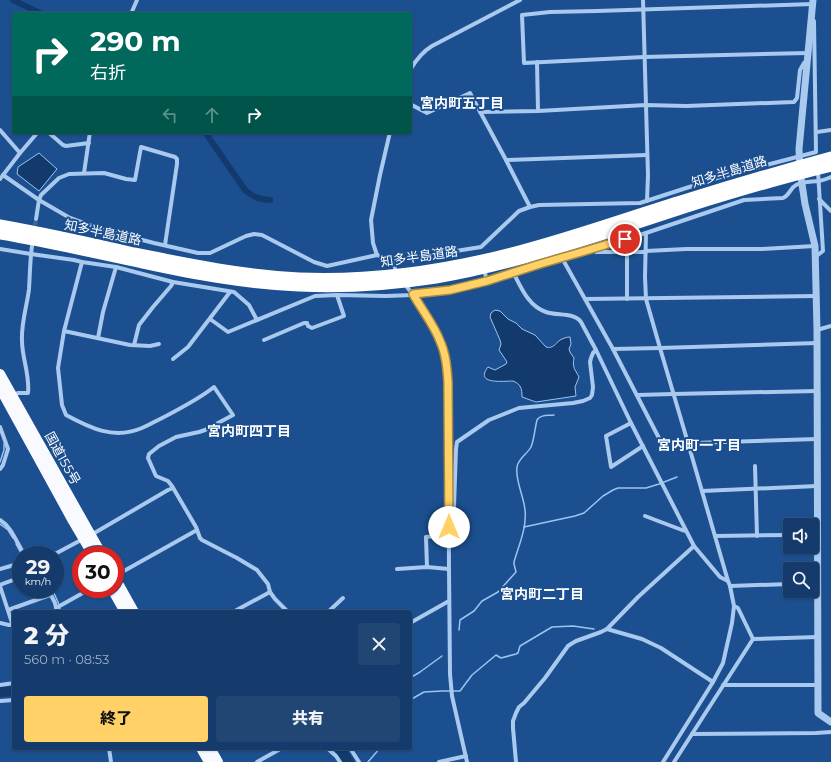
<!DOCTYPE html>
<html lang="ja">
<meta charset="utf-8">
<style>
body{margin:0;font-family:Montserrat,"Noto Sans JP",sans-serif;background:#214673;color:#f1f3f6;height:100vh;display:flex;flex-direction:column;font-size:15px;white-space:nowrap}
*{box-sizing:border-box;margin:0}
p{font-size:13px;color:#9dadc1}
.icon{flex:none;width:22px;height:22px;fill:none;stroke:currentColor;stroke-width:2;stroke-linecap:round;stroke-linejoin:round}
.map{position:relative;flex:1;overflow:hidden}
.details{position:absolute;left:12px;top:610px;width:400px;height:140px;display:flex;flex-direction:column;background:#143b6b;border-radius:4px;box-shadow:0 1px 3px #0004,0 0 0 1px #33557e}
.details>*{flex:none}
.top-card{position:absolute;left:12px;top:12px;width:400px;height:122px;border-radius:4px;box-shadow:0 1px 3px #0004,0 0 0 1px #33557e;background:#00695c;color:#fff;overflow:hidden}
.buttons{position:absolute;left:783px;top:518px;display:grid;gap:8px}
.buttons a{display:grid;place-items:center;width:36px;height:36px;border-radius:4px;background:#143b6b;box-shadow:0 1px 3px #0004,0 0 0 1px #33557e;font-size:20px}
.speed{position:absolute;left:12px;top:546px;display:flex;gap:8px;font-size:20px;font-weight:700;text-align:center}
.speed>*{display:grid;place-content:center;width:52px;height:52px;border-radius:50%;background:#143b6b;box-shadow:0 1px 3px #0004,0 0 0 1px #33557e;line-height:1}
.speed small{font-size:10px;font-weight:400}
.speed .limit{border:6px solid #d22;background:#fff;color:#111}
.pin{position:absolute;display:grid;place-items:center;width:34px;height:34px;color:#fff;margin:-17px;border:2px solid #fff;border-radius:50%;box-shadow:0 1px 4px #0007}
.me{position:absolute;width:44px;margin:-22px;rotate:0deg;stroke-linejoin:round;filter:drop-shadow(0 0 3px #0008)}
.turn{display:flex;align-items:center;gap:14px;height:84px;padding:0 12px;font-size:18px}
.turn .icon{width:52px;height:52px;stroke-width:2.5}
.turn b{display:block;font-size:28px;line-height:34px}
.lanes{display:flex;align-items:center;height:38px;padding:0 12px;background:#0003;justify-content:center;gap:20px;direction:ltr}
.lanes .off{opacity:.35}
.round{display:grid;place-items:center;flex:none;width:42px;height:42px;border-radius:4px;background:#214673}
.head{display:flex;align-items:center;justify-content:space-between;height:68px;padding:0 12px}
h1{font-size:24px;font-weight:800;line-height:30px}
.primary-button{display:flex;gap:8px;margin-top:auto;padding:8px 12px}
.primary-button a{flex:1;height:46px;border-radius:4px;background:#ffd166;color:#111;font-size:16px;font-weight:800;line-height:46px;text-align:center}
.primary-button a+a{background:#214673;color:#f1f3f6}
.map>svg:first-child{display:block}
.water{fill:#123a6d;stroke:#9cc4f0}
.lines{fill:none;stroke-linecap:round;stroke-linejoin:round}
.stream{stroke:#9cc4f0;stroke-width:1.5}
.canal{stroke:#123a6d;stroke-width:6}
.river{stroke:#123a6d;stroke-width:10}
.minor-tunnel{stroke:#3d69a0;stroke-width:4;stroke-dasharray:4 2;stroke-linecap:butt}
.minor{stroke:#a9c9ee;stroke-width:4}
.tertiary{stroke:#a9c9ee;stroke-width:7}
.trunk{stroke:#f8faff;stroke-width:10}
.motorway{stroke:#fff;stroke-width:11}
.route-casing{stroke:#a68842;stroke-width:10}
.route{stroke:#ffd166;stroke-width:7}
.labels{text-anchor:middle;stroke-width:4;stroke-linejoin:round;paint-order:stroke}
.street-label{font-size:13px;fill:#fff;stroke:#1b4f8f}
.neighbourhood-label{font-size:14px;font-weight:bold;fill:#fff;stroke:#1b4f8f}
</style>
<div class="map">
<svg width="831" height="762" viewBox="0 0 831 762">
<rect width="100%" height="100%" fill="#1b4f8f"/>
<g class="water">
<polygon points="39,153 57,169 39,191 17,174 18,167"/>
<path d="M495 310 500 311 508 319 516 323 522 329 535 335 546 347C553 349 555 344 560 340 564 338 567 337 570 337L571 344 569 349 570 352 574 358C572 368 575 369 579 377L575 387 576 396 536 402 522 397C522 389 521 384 513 381 504 381 474 385 488 367L495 370 506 364 507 362 499 350 501 344 500 340 490 317 491 313Z"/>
</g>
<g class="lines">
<g class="stream">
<polyline points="0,462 4,450 4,444"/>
<polyline points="0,524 8,530 13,538"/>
<polyline points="524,527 575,516 584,513 603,496 613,490 618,488 646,488 659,484 677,477"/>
<polyline points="16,544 22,555"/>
<polyline points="52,589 58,602 61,612"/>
<path d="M459 630 460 620 474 611 482 601 498 592 516 572 514 564V562C519 545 527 527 525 510 524 497 515 480 517 467 518 459 527 454 531 447 534 440 535 428 537 420 541 414 548 416 554 415"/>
<polyline points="410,678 420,672 442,656"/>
<polyline points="410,700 424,692 442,691 460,691 472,675 496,655 501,658 516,654 518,653 520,646 552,627 573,626 594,629"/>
<polyline points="368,762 380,748"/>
</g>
<g class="canal">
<polyline points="13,0 42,14"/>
<path d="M205 132 245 190C255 198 258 199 270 200"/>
</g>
<g class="river">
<polyline points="0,692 14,691"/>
<polyline points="339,748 349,762"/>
</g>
<polyline class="minor-tunnel" points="34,231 36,219"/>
<g class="minor">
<polyline points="643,0 648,175 647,201"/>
<polyline points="131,14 137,0"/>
<polyline points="808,53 644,57 524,63 522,15 550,12 597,11 813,4"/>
<polyline points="537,62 538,111"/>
<path d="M410 70C416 60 422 52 432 46L520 0"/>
<polyline points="410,104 427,113 470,93 506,160 509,166 530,207"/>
<polyline points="480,112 538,111 646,105 686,106 794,102 797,98 800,70 804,63 807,62"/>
<polyline points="0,130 20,153"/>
<polyline points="48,132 63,145 66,146 89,143"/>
<polyline points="817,132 831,130"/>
<polyline points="506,160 647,155"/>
<polyline points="84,173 90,132"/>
<polyline points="3,175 39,200 70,218 100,229 154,243 198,253 210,253 246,236 254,234 262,235 314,262 327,266 377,255 393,261 481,247 519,211 530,207 539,205 640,203 717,178 816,152 814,21"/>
<polyline points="0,179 20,153 38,132"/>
<polyline points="819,199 831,211"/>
<polyline points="36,219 39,200 41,195 59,178 69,174 104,173 126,179 135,180 141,147 175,157 177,159 177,164 165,245"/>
<polyline points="646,233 645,277 646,299 660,348 688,443 728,581 730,586 734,606 732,623 723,663 713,682 663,762"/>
<polyline points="0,249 31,254 74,260 82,262 116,267 173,282 234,292 249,305 257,320"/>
<polyline points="592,249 596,252 646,252"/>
<polyline points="646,251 686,249 762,249 815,246"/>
<polyline points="377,255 373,243 371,220 380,175 390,132"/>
<polyline points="815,257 823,251 818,172"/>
<polyline points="562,258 613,349 662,444 817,439"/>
<polyline points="393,261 395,268"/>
<path d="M82 262 64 331 58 368 62 405 66 415C90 428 114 440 142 428 149 425 156 421 164 417 181 408 199 399 214 387L233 415 205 430 199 432 176 437 159 446 149 454 148 458 156 476 168 481 172 486 196 527 200 538 202 540 237 558 257 570 268 584 270 592 275 599 288 612"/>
<path d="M513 272C521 287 528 306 546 312 557 316 574 312 581 322L596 350 631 423 694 546 720 577 728 581"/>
<polyline points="485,273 487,281"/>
<path d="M407 287C419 302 434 325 441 343 446 355 447 368 448 382L449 569 450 674 452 696 467 762"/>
<polyline points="585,299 816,296"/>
<polyline points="627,299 627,252"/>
<path d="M210 319 228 332 315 296 337 295 386 296 413 295 450 290 487 281 540 264 646 233 744 200 783 198C790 195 790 188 796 185 804 181 811 182 819 181 823 180 827 179 831 177"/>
<polyline points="817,330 831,326"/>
<polyline points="64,331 130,345 150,346 159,344"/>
<polyline points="98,338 103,312 116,267"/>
<polyline points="264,340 304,323 307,323 308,326 312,328 344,316 337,295"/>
<polyline points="134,345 139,325 153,307 171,286 173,282"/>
<polyline points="613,349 660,348 817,343"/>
<polyline points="173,359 188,347 230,292"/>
<polyline points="637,395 673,394 817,391"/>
<path d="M13 396 18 393H28C30 375 22 358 22 341 21 323 27 306 29 289 30 274 30 260 32 246"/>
<polyline points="631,423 606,436 611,467 643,446"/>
<polyline points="0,427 8,449 3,465 0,469"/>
<polyline points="755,466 757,536"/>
<polyline points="702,491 817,486"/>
<polyline points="449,512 451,512 453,511 454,507 456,449 457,442 489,420 519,408 573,403 583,401 590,398 592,395 593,387 590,362 591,358 593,353 596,350"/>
<polyline points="645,516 682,530 686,531"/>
<path d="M0 520C13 528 16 543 25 555"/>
<polyline points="91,535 168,490 173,488"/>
<polyline points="715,536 790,535"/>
<polyline points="53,555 83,539"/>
<polyline points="427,567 426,537 446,535 464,537"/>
<polyline points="0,569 21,563"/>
<polyline points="397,569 427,567 449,569"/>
<polyline points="115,576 197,530"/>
<polyline points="0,585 21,577"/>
<polyline points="0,586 14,629"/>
<polyline points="730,586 790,584"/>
<polyline points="48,589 55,603 57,612"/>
<polyline points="734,606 738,608 753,639 818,637"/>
<polyline points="56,608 90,589"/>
<polyline points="8,610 50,595"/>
<polyline points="233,612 270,592"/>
<polyline points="328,612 343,598"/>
<polyline points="0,623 9,625 13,625"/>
<polyline points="410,623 449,601"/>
<polyline points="607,629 642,639 661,648 713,682"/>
<polyline points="0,685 14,683"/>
<polyline points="723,685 818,685"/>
<polyline points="0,701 14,700"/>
<polyline points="692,734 816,733 831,732"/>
<polyline points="109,748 111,762"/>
<polyline points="327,748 336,756 340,762"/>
<polyline points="350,748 359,762"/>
<polyline points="257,762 282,748"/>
<polyline points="439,762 466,756"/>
<polyline points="516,762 513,728 513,721 516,713 519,707 524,703 545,678 568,646 571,644 576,641 601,632 607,629 638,597 694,546"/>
<polyline points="674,762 753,639"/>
</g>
<polyline class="tertiary" points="813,0 799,149 800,171 805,204 815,246 817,330 818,713 831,722"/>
<g class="trunk">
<polyline points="0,374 102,555"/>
<polyline points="0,388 73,521 93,555"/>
<polyline points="115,578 134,612"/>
<polyline points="112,589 125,612"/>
<polyline points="201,748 209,762"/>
<polyline points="210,748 218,762"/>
</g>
<g class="motorway">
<path d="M0 225C45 233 90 243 134 253 189 264 243 275 299 278 373 281 448 270 519 251 576 236 631 216 687 199 735 184 783 170 831 157"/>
<path d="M0 234C48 242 95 253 143 263 194 274 246 284 299 286 344 288 391 285 436 278 522 263 604 234 687 207 735 192 782 178 831 166"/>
</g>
</g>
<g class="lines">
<g class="route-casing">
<path id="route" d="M449 527 448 382C447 368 446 354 440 341 434 325 422 310 413 294L450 290 487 281 540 264 578 253 625 239"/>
</g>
<use href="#route" class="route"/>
</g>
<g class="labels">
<g class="street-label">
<text transform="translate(729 171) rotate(-17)" y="5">知多半島道路</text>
<text transform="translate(103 232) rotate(12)" y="5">知多半島道路</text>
<text transform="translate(419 256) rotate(-8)" y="5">知多半島道路</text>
<text transform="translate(63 458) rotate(61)" y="5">国道155号</text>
</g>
<g class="neighbourhood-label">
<text x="462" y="108">宮内町五丁目</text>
<text x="249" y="436">宮内町四丁目</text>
<text x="699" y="450">宮内町一丁目</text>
<text x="542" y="599">宮内町二丁目</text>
</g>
</g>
</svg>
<div class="buttons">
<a><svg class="icon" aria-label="sound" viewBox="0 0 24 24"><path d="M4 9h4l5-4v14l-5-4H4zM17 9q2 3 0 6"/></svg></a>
<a><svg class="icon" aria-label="search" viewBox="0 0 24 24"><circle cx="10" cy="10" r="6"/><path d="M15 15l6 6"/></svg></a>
</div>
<div class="speed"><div>29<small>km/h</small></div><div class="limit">30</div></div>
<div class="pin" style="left:625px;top:239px;background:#d93025"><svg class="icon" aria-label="arrive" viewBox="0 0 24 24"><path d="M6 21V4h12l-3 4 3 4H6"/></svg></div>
<svg class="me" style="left:449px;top:527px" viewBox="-20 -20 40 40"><circle r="19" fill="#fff"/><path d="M0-13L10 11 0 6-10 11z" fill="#ffd166"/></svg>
<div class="top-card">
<div class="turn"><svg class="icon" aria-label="right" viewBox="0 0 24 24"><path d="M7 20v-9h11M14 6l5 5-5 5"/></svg><div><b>290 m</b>右折</div></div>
<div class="lanes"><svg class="icon off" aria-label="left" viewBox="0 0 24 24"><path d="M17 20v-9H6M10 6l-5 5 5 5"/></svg><svg class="icon off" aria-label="ahead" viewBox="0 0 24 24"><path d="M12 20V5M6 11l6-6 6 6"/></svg><svg class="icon" aria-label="right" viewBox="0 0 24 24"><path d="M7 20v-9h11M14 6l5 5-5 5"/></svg></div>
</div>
<section class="details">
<div class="head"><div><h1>2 分</h1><p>560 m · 08:53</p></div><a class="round"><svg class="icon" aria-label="close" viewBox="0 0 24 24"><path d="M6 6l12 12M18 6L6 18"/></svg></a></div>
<div class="primary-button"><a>終了</a><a>共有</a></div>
</section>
</div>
